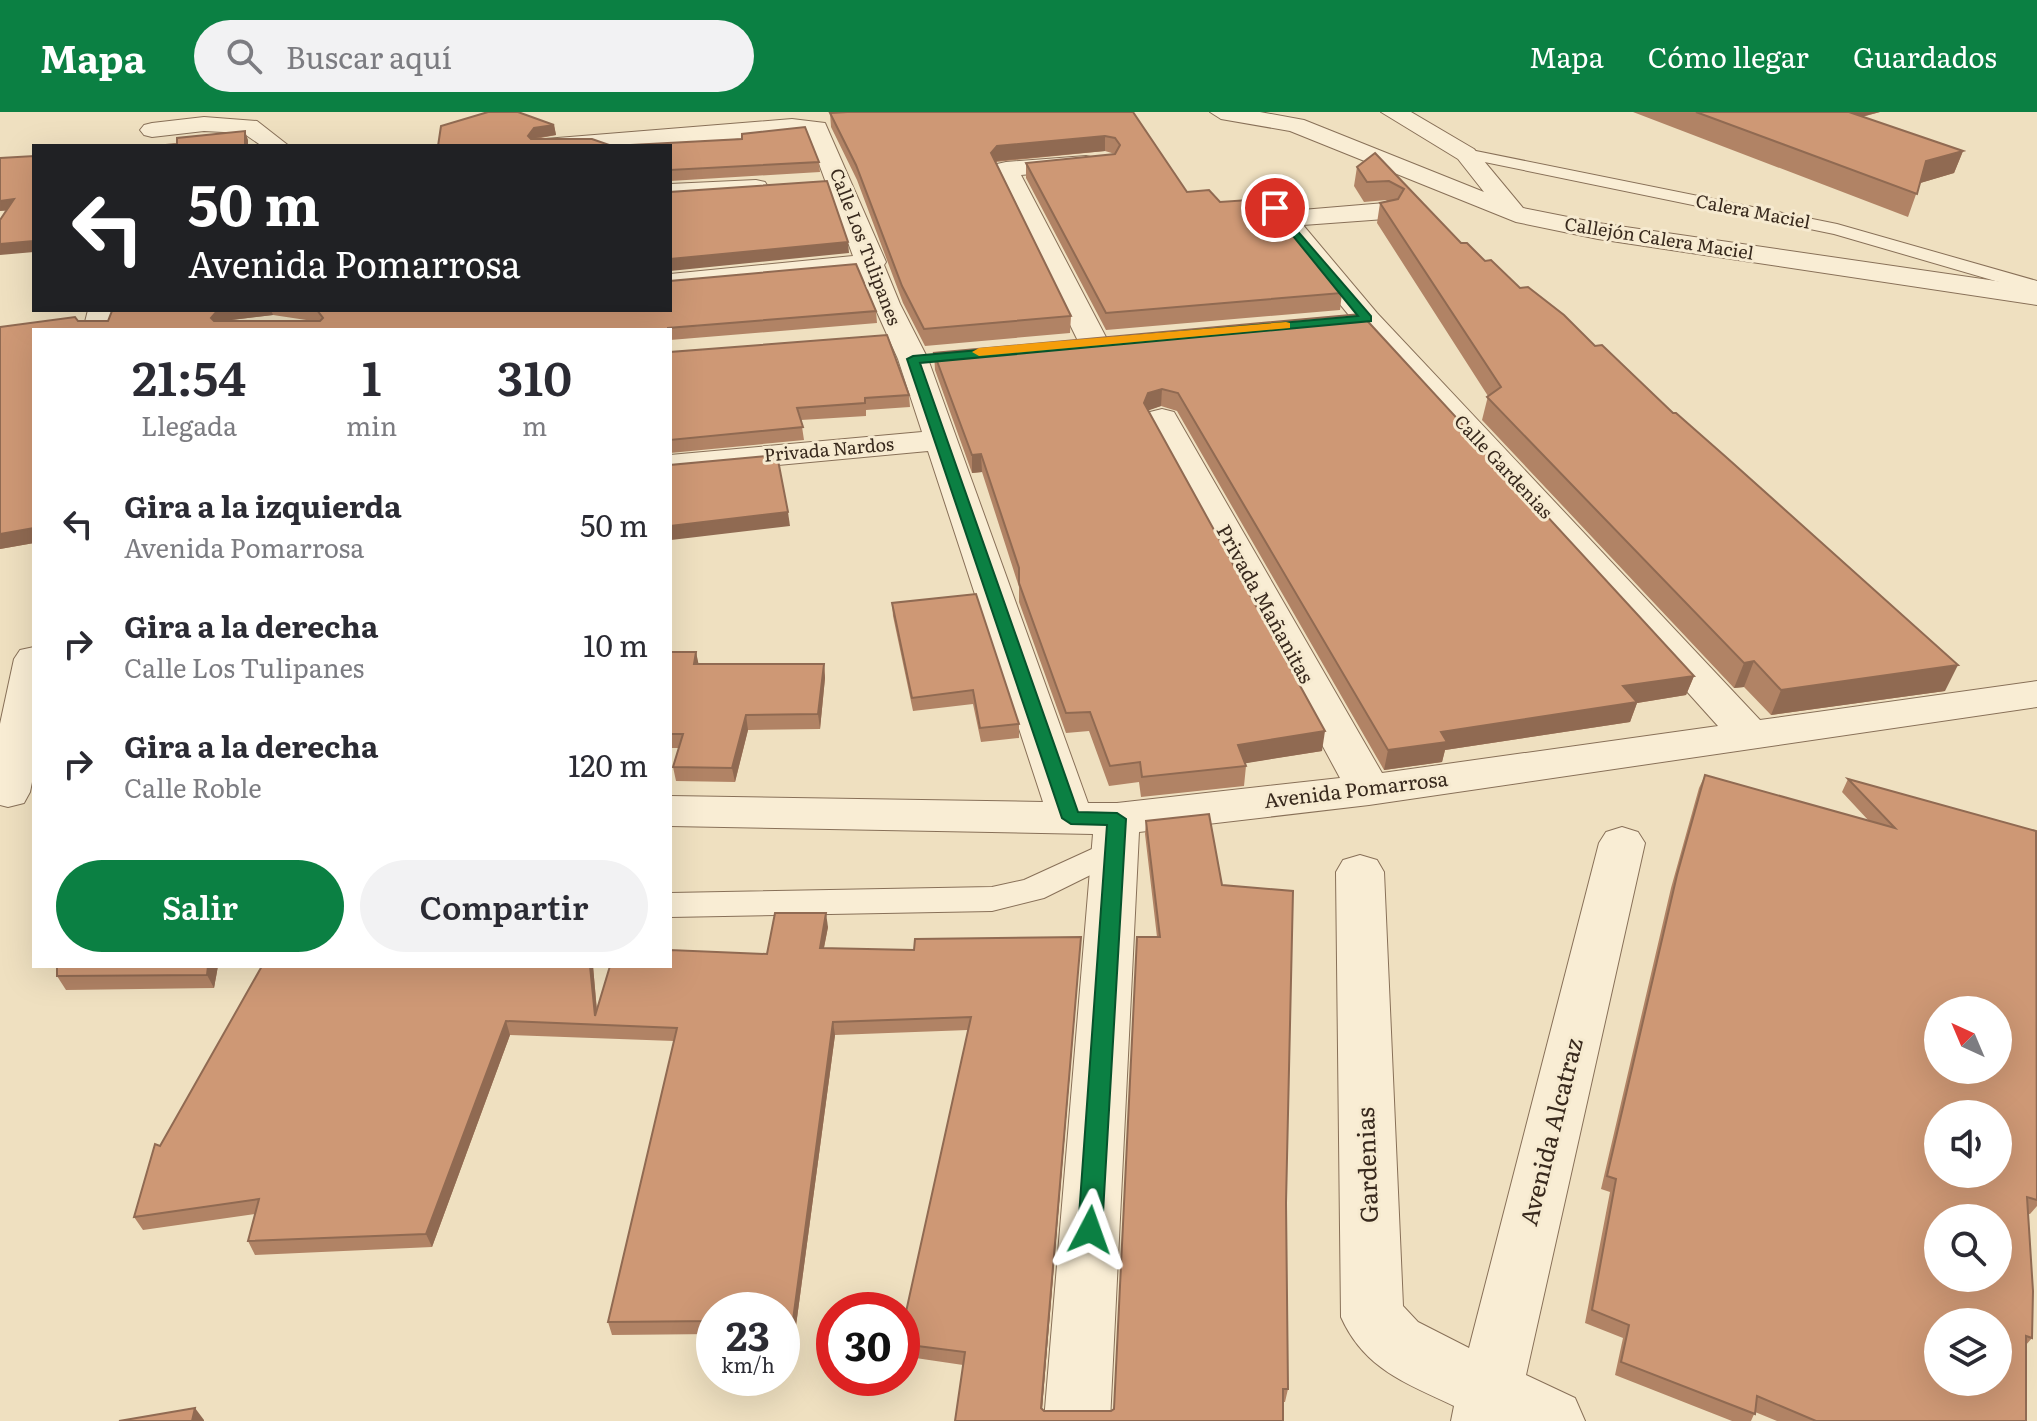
<!DOCTYPE html>
<html lang="es">
<meta charset="utf-8">
<style>
body{margin:0;font-family:Literata,serif;background:#f2f2f3;color:#2b2b33;height:100vh;display:flex;flex-direction:column;font-size:30px;white-space:nowrap}
*{box-sizing:border-box;margin:0}
p{font-size:26px;color:#7c7c81}
.icon{flex:none;width:44px;height:44px;fill:none;stroke:currentColor;stroke-width:2;stroke-linecap:round;stroke-linejoin:round}
.map{position:relative;flex:1;overflow:hidden}
.details{position:absolute;left:32px;top:216px;width:640px;height:640px;display:flex;flex-direction:column;background:#fff;border-radius:0px;box-shadow:0 8px 32px #0002}
.details>*{flex:none}
.guide{position:absolute;left:32px;top:32px;width:640px;height:168px;border-radius:0px;box-shadow:0 8px 32px #0002;background:#202124;color:#fff;overflow:hidden}
.needle{width:52px;rotate:316deg}
.controls{position:absolute;left:1924px;top:884px;display:grid;gap:16px}
.controls a{display:grid;place-items:center;width:88px;height:88px;border-radius:50%;background:#fff;box-shadow:0 8px 32px #0002;font-size:40px}
.speed{position:absolute;left:696px;top:1180px;display:flex;gap:16px;font-size:40px;font-weight:700;text-align:center}
.speed>*{display:grid;place-content:center;width:104px;height:104px;border-radius:50%;background:#fff;box-shadow:0 8px 32px #0002;line-height:1}
.speed small{font-size:20px;font-weight:400}
.speed .limit{border:12px solid #d22;background:#fff;color:#111}
.pin{position:absolute;display:grid;place-items:center;width:68px;height:68px;color:#fff;margin:-34px;border:4px solid #fff;border-radius:50%;box-shadow:0 2px 8px #0007}
.me{position:absolute;width:88px;margin:-44px;rotate:4deg;stroke-linejoin:round;filter:drop-shadow(0 0 6px #0008)}
.turn{display:flex;align-items:center;gap:28px;height:168px;padding:0 24px;font-size:36px}
.turn .icon{width:104px;height:104px;stroke-width:2.5}
.turn b{display:block;font-size:56px;line-height:68px}
.eta{display:flex;justify-content:space-evenly;align-items:center;height:136px;text-align:center}
.eta b{font-size:48px;font-weight:600;line-height:56px}
.cta{display:flex;gap:16px;margin-top:auto;padding:16px 24px}
.cta a{flex:1;height:92px;border-radius:48px;background:#0b8043;color:#fff;font-size:32px;font-weight:600;line-height:92px;text-align:center}
.cta a+a{background:#f2f2f3;color:#2b2b33}
ul{padding:0;list-style:none}
li{display:flex;align-items:center;gap:24px;height:120px;padding:0 24px}
li div{flex:1}
li b{display:block;font-size:30px}
li em{font-style:normal}
header{display:flex;align-items:center;gap:48px;box-sizing:border-box;height:112px;padding:0 40px;background:#0b8043;color:#fff}
header strong{font-size:38px}
nav{display:flex;gap:44px;margin-inline-start:auto;font-size:28px}
.search{width:560px;height:72px;background:#f2f2f3;display:flex;align-items:center;gap:20px;box-sizing:border-box;padding:0 28px;border-radius:44px;color:#7c7c81;font-size:30px}
.map>svg:first-child{display:block}
.lines{fill:none;stroke-linecap:round;stroke-linejoin:round}
.lane-casing{stroke:#887058;stroke-width:2}
.street-casing{stroke:#887058;stroke-width:2}
.lane{fill:#f9edd4;fill-rule:evenodd}
.street{fill:#f9edd4;fill-rule:evenodd}
.wall{fill:#b18365;fill-rule:evenodd}
.shaded-wall{fill:#906a52}
.building{fill:#ce9875;stroke:#906a52;stroke-width:2;fill-rule:evenodd}
.route{fill:#0b8043;stroke:#07532c;stroke-width:2}
.slow{fill:#f59e0b}
.labels{text-anchor:middle;stroke-width:6;stroke-linejoin:round;paint-order:stroke}
.far-street-label{font-size:18px;fill:#38291d;stroke:#f6ead0}
.street-label{font-size:20px;fill:#38291d;stroke:#f6ead0}
.near-street-label{font-size:24px;fill:#38291d;stroke:#f6ead0}
</style>
<header>
<strong>Mapa</strong>
<div class="search"><svg class="icon" aria-label="search" viewBox="0 0 24 24"><circle cx="10" cy="10" r="6"/><path d="M15 15l6 6"/></svg>Buscar aquí</div>
<nav><a>Mapa</a><a>Cómo llegar</a><a>Guardados</a></nav>
</header>
<div class="map">
<svg width="2037" height="1309" viewBox="0 0 2037 1309">
<rect width="100%" height="100%" fill="#efe0c0"/>
<g class="lines">
<g class="lane-casing">
<g id="lane">
<polygon points="1466,37 1837,112 2037,169 2037,181 1834,122 1460,45 1460,39"/>
<polygon points="1116,726 1127,729 1132,737 1127,745 1044,786 992,799 670,805 670,781 992,775 1024,768"/>
</g>
</g>
<g class="street-casing">
<g id="street">
<polygon points="1210,0 1260,0 1304,8 1484,80 1458,47 1381,0 1411,0 1474,37 1523,96 1598,111 2037,175 2037,193 1598,127 1516,110 1290,19 1221,7"/>
<polygon points="204,5 257,9 289,34 262,34 243,21 204,19 152,25 144,23 140,18 144,13 152,11"/>
<path d="M792 7 825 11 886 150 884 153 900 192 928 247 1088 691H1117L1340 666 1146 307 1150 300 1162 297 1174 300 1178 307 1382 661 1718 614 1357 213 1251 84 1255 79C1273 74 1279 86 1290 99L1385 91 1394 94 1398 99 1394 104 1385 107 1303 113 1377 201 1760 608 2037 569V595L1369 693 1139 720 1110 1309H1044L1093 722 670 714V684L1043 690 928 339 670 363V343L922 320 898 247 859 160 670 178V162L853 144 808 22 631 34H533L537 29 545 27Z"/>
<polygon points="1086,44 1095,46 1098,51 1095,56 1021,63 1108,229 1104,235 1093,238 1082,235 1078,229 994,57 997,52 1006,50"/>
<polygon points="756,68 765,70 768,75 765,80 670,88 670,72"/>
<polygon points="88,198 116,198 113,218 83,218"/>
<polygon points="34,535 34,660 30,680 24,691 8,695 0,693 0,612 14,547 20,538"/>
<path d="M1622 715 1638 720 1645 731 1526 1263 1575 1286 1585 1309H1451L1454 1294C1406 1271 1364 1257 1341 1205L1336 760 1343 748 1360 743 1377 748 1384 760 1403 1194 1418 1210 1469 1236 1599 731 1606 720Z"/>
</g>
</g>
<use href="#lane" class="lane"/>
<use href="#street" class="street"/>
</g>
<g class="wall">
<polygon points="488,0 518,0 554,13 556,23 536,27 592,27 612,34 742,27 742,22 805,15 819,50 820,60 670,69 670,34 438,34 441,14"/>
<polygon points="1133,0 1187,80 1220,90 1342,181 1340,198 1106,218 1026,66 1026,51 1115,42 1105,39 996,50 1071,204 1070,221 925,234 903,191 857,68 831,15 830,1"/>
<polygon points="1633,0 1880,0 1862,5 1963,39 1954,61 1920,71 1908,105"/>
<polygon points="1375,41 1461,131 1485,149 1945,579 1771,603 1744,575 1734,576 1482,308 1488,284 1377,111 1380,91 1387,89 1386,88 1364,90 1354,74 1357,55"/>
<path d="M856 152 876 199 877 211 670 228V218H34V431L0 437V215L75 205 78 209H108L112 199 119 198H670V169ZM273 203 313 209H223Z"/>
<polygon points="1361,202 1694,564 1686,583 1637,591 1630,610 1445,638 1442,650 1384,658 1177,299 1161,294 1148,298 1322,639 1245,651 1246,654 1244,674 1141,685 1139,670 1109,674 1089,619 1066,621 1019,490 1019,475 982,360 972,361 935,258 934,241"/>
<polygon points="670,240 909,283 910,295 866,298 866,304 801,308 804,328 670,341"/>
<polygon points="892,491 1019,612 1019,626 981,630 973,592 913,599 893,504"/>
<polygon points="670,540 696,540 698,552 824,552 825,566 820,617 748,618 735,670 676,669 673,655 679,636 670,636"/>
<polygon points="1705,663 1869,709 1842,680 1848,667 2037,763 2037,1094 2030,1102 2028,1102 2032,1226 2026,1233 2026,1309 1777,1309 1755,1300 1751,1309 1732,1309 1615,1263 1623,1226 1585,1211 1610,1080 1601,1077 1671,776 1699,676"/>
<polygon points="1146,709 1286,1091 1288,1277 1285,1290 955,1309 963,1253 902,1244 902,1218 968,918 835,923 795,1221 782,1221 782,1198 714,1198 714,1222 612,1223 608,1210 674,929 510,923 432,1135 255,1143 248,1129 255,1102 143,1118 134,1105 160,1034 262,854 593,854 597,898 767,842 828,815 824,836 914,838 1081,825 1042,1297 1044,1299 1111,1299 1114,1297 1157,825 1145,722"/>
<polygon points="57,854 218,854 214,876 66,878 57,864"/>
</g>
<g class="shaded-wall">
<polygon points="1827,0 1880,0 1822,15"/>
<polygon points="554,13 556,23 536,26 530,34 528,24 534,16"/>
<polygon points="245,19 248,28 248,34 245,34"/>
<polygon points="1105,24 1105,39 997,49 991,55 991,41 997,34"/>
<polygon points="1963,39 1954,61 1917,72 1926,49"/>
<polygon points="14,87 18,98 0,99 0,89"/>
<polygon points="34,129 34,140 0,143 0,132"/>
<polygon points="848,130 849,141 670,159 670,147"/>
<polygon points="218,198 271,198 273,203 223,209 215,218 211,206"/>
<polygon points="1162,277 1161,294 1147,299 1144,291 1148,281"/>
<polygon points="981,342 982,360 972,361 972,343"/>
<polygon points="788,400 790,414 671,428 670,414"/>
<polygon points="34,416 34,431 0,437 0,422"/>
<polygon points="696,540 699,554 694,552"/>
<polygon points="1754,549 1744,575 1734,576 1744,551"/>
<polygon points="824,552 825,566 820,617 818,602"/>
<polygon points="1958,553 1945,579 1771,603 1781,578"/>
<polygon points="1694,564 1686,583 1637,591 1630,610 1445,638 1442,650 1384,658 1388,638 1441,620 1623,574"/>
<polygon points="746,603 748,618 735,670 732,656"/>
<polygon points="1325,619 1322,639 1235,653 1238,633"/>
<polygon points="826,801 828,815 821,850 820,836"/>
<polygon points="1080,839 1041,1309 1041,1296"/>
<polygon points="208,854 218,854 214,876 207,863"/>
<polygon points="590,854 593,854 598,913 595,904"/>
<polygon points="506,909 510,923 432,1135 426,1122"/>
<polygon points="833,910 835,923 795,1221 793,1208"/>
<polygon points="195,1296 204,1308 204,1309 192,1309"/>
</g>
<g class="building">
<polygon points="488,0 518,0 554,13 534,16 528,24 531,27 592,27 612,34 742,27 742,22 805,15 819,50 670,58 670,34 438,34 441,14"/>
<polygon points="847,0 1133,0 1187,80 1209,78 1220,90 1264,87 1342,181 1106,201 1026,51 1115,42 1120,33 1115,26 1105,24 997,34 991,41 1071,204 924,217 902,174 856,53 830,1"/>
<polygon points="1696,0 1849,0 1963,39 1926,49 1917,82"/>
<polygon points="245,19 245,34 154,34 177,32 177,26"/>
<polygon points="1375,41 1461,131 1467,131 1485,149 1491,148 1520,176 1528,175 1564,203 1595,234 1602,233 1673,301 1676,301 1726,345 1958,553 1781,578 1754,549 1744,551 1487,285 1501,275 1380,91 1398,87 1404,77 1389,69 1367,70 1357,55"/>
<polygon points="34,44 34,129 0,132 0,108 14,87 0,89 0,46"/>
<polygon points="827,69 848,130 670,147 670,80"/>
<polygon points="856,152 876,199 668,216 668,218 34,218 34,416 0,422 0,215 75,205 78,209 108,209 112,199 119,198 218,198 211,206 214,209 320,209 323,206 317,198 670,198 670,169"/>
<polygon points="1361,202 1694,564 1623,574 1637,590 1441,620 1447,630 1388,638 1178,281 1162,277 1148,281 1144,291 1325,619 1238,633 1246,654 1142,665 1140,650 1110,654 1090,600 1066,601 1019,471 1019,456 981,342 972,343 934,241"/>
<polygon points="887,223 909,283 865,286 865,291 797,296 803,315 670,328 670,240"/>
<polygon points="777,343 788,400 670,414 670,353"/>
<polygon points="976,482 1019,612 980,616 973,578 912,586 892,491"/>
<polygon points="670,540 696,540 694,552 824,552 818,602 746,603 732,656 673,655 683,622 670,622"/>
<path d="M1705 663 1895 716 1848 667 2036 719 2037 1088 2027 1085 2033 1179 2032 1226 2026 1224V1309H1816L1757 1284 1755 1302 1621 1250 1629 1213 1592 1198 1616 1067 1607 1064 1677 763ZM1938 898H1998V958H1938ZM1938 1002H1998V1062H1938ZM1938 1106H1998V1166H1938ZM1938 1210H1998V1270H1938Z"/>
<polygon points="1209,702 1222,773 1293,779 1286,1091 1288,1277 1283,1277 1283,1309 955,1309 965,1240 902,1232 902,1218 971,905 833,910 793,1208 782,1208 782,1198 714,1198 714,1209 608,1210 677,916 506,909 426,1122 248,1129 259,1087 134,1105 155,1032 160,1034 262,854 590,854 595,904 610,854 670,854 670,838 767,842 775,801 826,801 820,836 914,838 915,827 1081,825 1041,1296 1044,1299 1111,1299 1114,1297 1137,825 1160,825 1146,709"/>
<polygon points="57,854 208,854 207,863 57,864"/>
<polygon points="195,1296 192,1309 119,1309"/>
</g>
<polygon class="route" points="1275,93 1371,204 1371,209 920,251 1078,700 1117,701 1126,707 1102,1118 1099,1126 1090,1129 1081,1126 1078,1118 1107,713 1071,712 1062,706 907,247 913,244 1358,204 1272,98 1270,96"/>
<polygon class="slow" points="1286,210 1290,211 1290,216 979,244 972,240 979,236"/>
<g class="labels">
<g class="far-street-label">
<text transform="translate(1753 100) rotate(11)" y="6">Calera Maciel</text>
<text transform="translate(1659 127) rotate(9)" y="6">Callejón Calera Maciel</text>
<text transform="translate(865 135) rotate(69)" y="6">Calle Los Tulipanes</text>
<text transform="translate(829 338) rotate(-5)" y="6">Privada Nardos</text>
<text transform="translate(1503 355) rotate(47)" y="6">Calle Gardenias</text>
</g>
<g class="street-label">
<text transform="translate(1265 492) rotate(61)" y="7">Privada Mañanitas</text>
<text transform="translate(1356 678) rotate(-7)" y="7">Avenida Pomarrosa</text>
</g>
<g class="near-street-label">
<text transform="translate(1552 1020) rotate(-76)" y="8">Avenida Alcatraz</text>
<text transform="translate(1368 1053) rotate(-92)" y="8">Gardenias</text>
</g>
</g>
</svg>
<div class="controls">
<a><svg class="needle" viewBox="-14 -14 28 28"><path d="M0-13l5 13h-10z" fill="#e53935"/><path d="M0 13l5-13h-10z" fill="#7c7c81"/></svg></a>
<a><svg class="icon" aria-label="sound" viewBox="0 0 24 24"><path d="M4 9h4l5-4v14l-5-4H4zM17 9q2 3 0 6"/></svg></a>
<a><svg class="icon" aria-label="search" viewBox="0 0 24 24"><circle cx="10" cy="10" r="6"/><path d="M15 15l6 6"/></svg></a>
<a><svg class="icon" aria-label="layers" viewBox="0 0 24 24"><path d="M12 4l9 5-9 5-9-5zM3 14l9 5 9-5"/></svg></a>
</div>
<div class="speed"><div>23<small>km/h</small></div><div class="limit">30</div></div>
<div class="pin" style="left:1275px;top:96px;background:#d93025"><svg class="icon" aria-label="arrive" viewBox="0 0 24 24"><path d="M6 21V4h12l-3 4 3 4H6"/></svg></div>
<svg class="me" style="left:1090px;top:1118px" viewBox="-20 -20 40 40"><path d="M0-17L14 15 0 8-14 15z" fill="#0b8043" stroke="#fff" stroke-width="4"/></svg>
<div class="guide">
<div class="turn"><svg class="icon" aria-label="left" viewBox="0 0 24 24"><path d="M17 20v-9H6M10 6l-5 5 5 5"/></svg><div><b>50 m</b>Avenida Pomarrosa</div></div>
</div>
<section class="details">
<div class="eta">
<div><b>21:54</b><p>Llegada</p></div>
<div><b>1</b><p>min</p></div>
<div><b>310</b><p>m</p></div>
</div>
<ul>
<li><svg class="icon" aria-label="left" viewBox="0 0 24 24"><path d="M17 20v-9H6M10 6l-5 5 5 5"/></svg><div><b>Gira a la izquierda</b><p>Avenida Pomarrosa</p></div><em>50 m</em></li>
<li><svg class="icon" aria-label="right" viewBox="0 0 24 24"><path d="M7 20v-9h11M14 6l5 5-5 5"/></svg><div><b>Gira a la derecha</b><p>Calle Los Tulipanes</p></div><em>10 m</em></li>
<li><svg class="icon" aria-label="right" viewBox="0 0 24 24"><path d="M7 20v-9h11M14 6l5 5-5 5"/></svg><div><b>Gira a la derecha</b><p>Calle Roble</p></div><em>120 m</em></li>
</ul>
<div class="cta"><a>Salir</a><a>Compartir</a></div>
</section>
</div>
